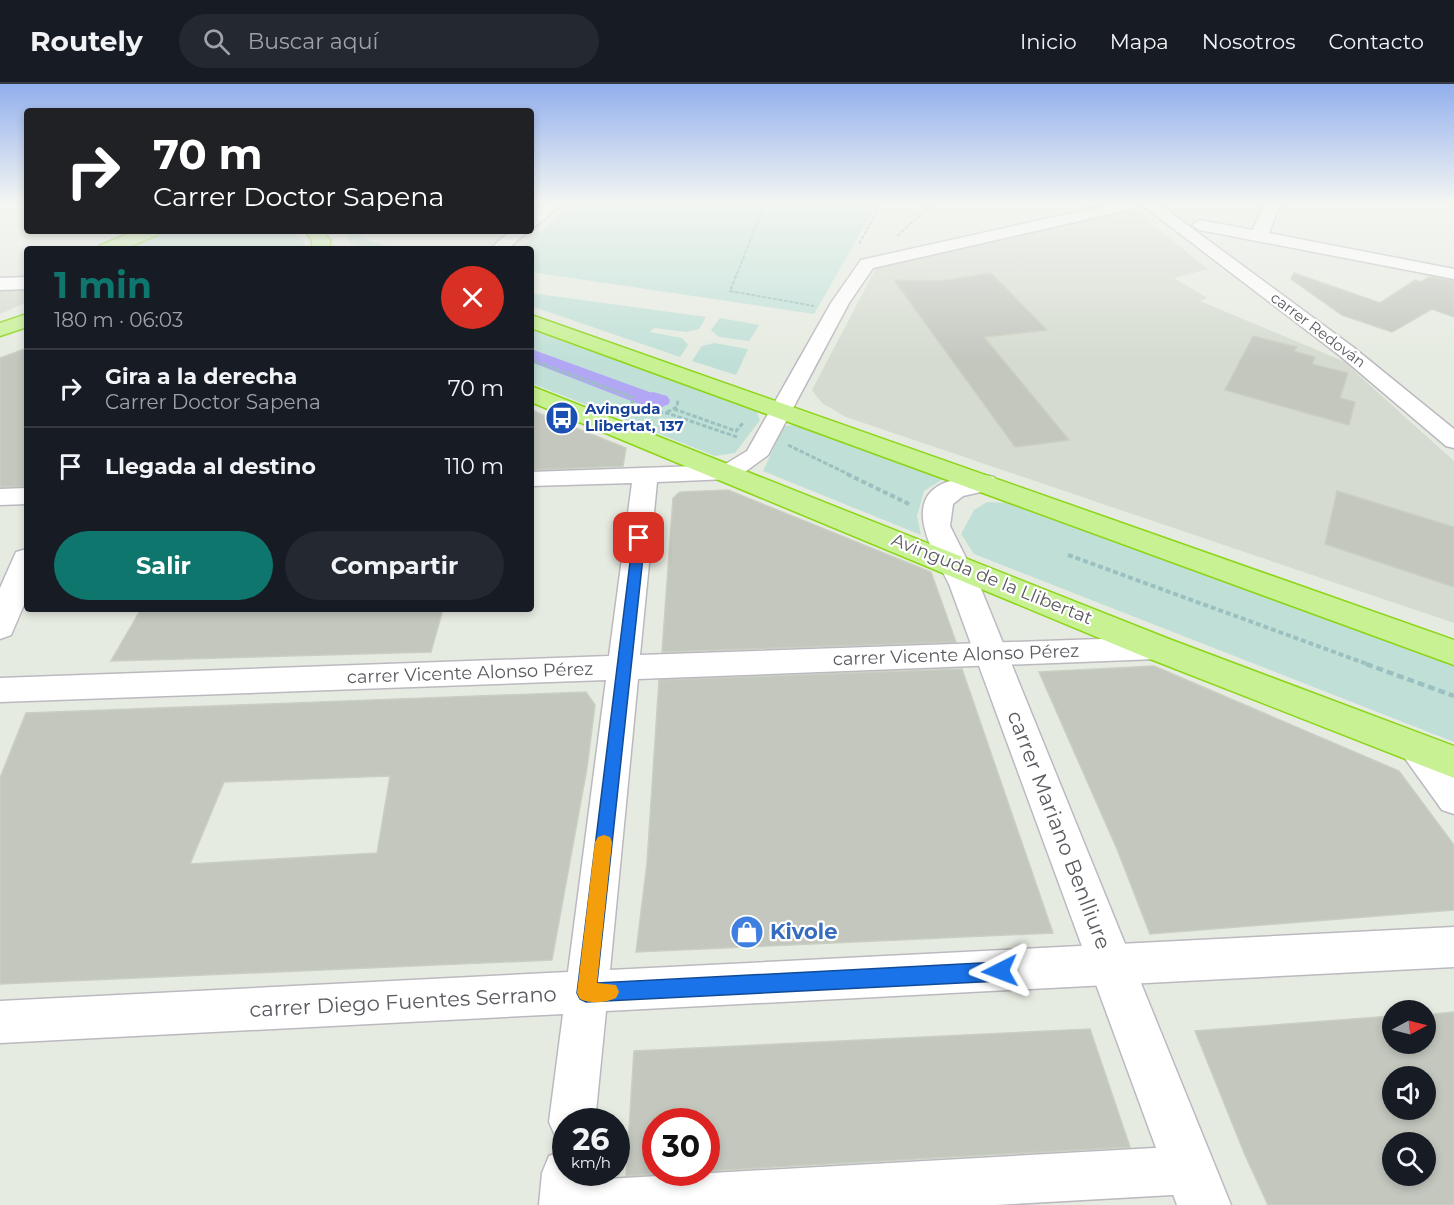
<!DOCTYPE html>
<html lang="es">
<meta charset="utf-8">
<style>
body{margin:0;font-family:Montserrat,sans-serif;background:#242831;color:#f1f3f6;height:100vh;display:flex;flex-direction:column;font-size:22px;white-space:nowrap}
*{box-sizing:border-box;margin:0}
p{font-size:20px;color:#9ea1a6}
.icon{flex:none;width:33px;height:33px;fill:none;stroke:currentColor;stroke-width:2;stroke-linecap:round;stroke-linejoin:round}
.map{position:relative;flex:1;overflow:hidden}
.sheet{position:absolute;left:24px;top:162px;width:510px;height:366px;display:flex;flex-direction:column;background:#171b24;border-radius:6px;box-shadow:0 3px 9px #0003}
.sheet>*{flex:none}
.hud{position:absolute;left:24px;top:24px;width:510px;height:126px;border-radius:6px;box-shadow:0 3px 9px #0003;background:#202124;color:#fff;overflow:hidden}
.needle{width:39px;rotate:83deg}
.buttons{position:absolute;left:1382px;top:916px;display:grid;gap:12px}
.buttons a{display:grid;place-items:center;width:54px;height:54px;border-radius:50%;background:#171b24;box-shadow:0 3px 9px #0003;font-size:30px}
.speed{position:absolute;left:552px;top:1024px;display:flex;gap:12px;font-size:30px;font-weight:700;text-align:center}
.speed>*{display:grid;place-content:center;width:78px;height:78px;border-radius:50%;background:#171b24;box-shadow:0 3px 9px #0003;line-height:1}
.speed small{font-size:15px;font-weight:400}
.speed .limit{border:9px solid #d22;background:#fff;color:#111}
.pin{position:absolute;display:grid;place-items:center;width:51px;height:51px;color:#fff;margin:-26px;border-radius:12px;box-shadow:0 3px 9px #0006}
.me{position:absolute;width:66px;margin:-33px;rotate:267deg;stroke-linejoin:round;filter:drop-shadow(0 0 4px #0008)}
.turn{display:flex;align-items:center;gap:21px;height:126px;padding:0 30px;font-size:27px}
.turn .icon{width:78px;height:78px;stroke-width:2.5}
.turn b{display:block;font-size:42px;line-height:51px}
.round{display:grid;place-items:center;flex:none;width:63px;height:63px;border-radius:32px;background:#242831}
.summary{display:flex;align-items:center;justify-content:space-between;height:102px;padding:0 30px}
h1{font-size:36px;font-weight:700;line-height:45px;color:#0f766e}
.button{display:flex;gap:12px;margin-top:auto;padding:12px 30px}
.button a{flex:1;height:69px;border-radius:36px;background:#0f766e;color:#fff;font-size:24px;font-weight:700;line-height:69px;text-align:center}
.button a+a{background:#242831;color:#f1f3f6}
ul{padding:0;list-style:none}
li{display:flex;align-items:center;gap:18px;height:78px;padding:0 30px;border-top:2px solid #363941}
li div{flex:1}
li b{display:block;font-size:22px}
li em{font-style:normal}
header{display:flex;align-items:center;gap:36px;box-sizing:border-box;height:84px;padding:0 30px;background:#171b24;border-bottom:2px solid #363941}
header strong{font-size:28px}
nav{display:flex;gap:33px;margin-inline-start:auto;font-size:21px}
.search{width:420px;height:54px;background:#242831;display:flex;align-items:center;gap:15px;box-sizing:border-box;padding:0 21px;border-radius:33px;color:#9ea1a6;font-size:22px}
.map>svg:first-child{display:block}
.education{fill:#d5dbd0}
.green{fill:#c0e0d7}
.water{fill:#b2a7f5}
.lines{fill:none;stroke-linecap:round;stroke-linejoin:round}
.canal{fill:#b2a7f5;fill-rule:evenodd}
.building{fill:#c3c7be;stroke:#c9cfc1;stroke-width:1.5;fill-rule:evenodd}
.street-casing{stroke:#bbb9bf;stroke-width:3}
.secondary-casing{stroke:#bcbac1;stroke-width:3}
.highway-casing{stroke:#8cd517;stroke-width:3}
.path-far3{stroke:#9bc0c0;stroke-width:2;stroke-dasharray:4 1.5;stroke-linecap:butt}
.path-far2{stroke:#9bc0c0;stroke-width:3;stroke-dasharray:4.5 2;stroke-linecap:butt}
.path-far1{stroke:#9bc0c0;stroke-width:4;stroke-dasharray:5 3;stroke-linecap:butt}
.path{stroke:#9bc0c0;stroke-width:4.5;stroke-dasharray:7 4;stroke-linecap:butt}
.street{fill:#fff;fill-rule:evenodd}
.secondary{fill:#fff;fill-rule:evenodd}
.highway{fill:#c7f192;fill-rule:evenodd}
.route{fill:#1a73e8;stroke:#114b97;stroke-width:1.5}
.slow{fill:#f59e0b}
.labels{text-anchor:middle;stroke-width:4.5;stroke-linejoin:round;paint-order:stroke}
.far-street-label{font-size:15px;fill:#5c5a61;stroke:#fff}
.far-transit-label{font-size:15px;font-weight:bold;fill:#164399;stroke:#fff;text-anchor:start}
.street-label{font-size:18px;fill:#5c5a61;stroke:#fff}
.near-street-label{font-size:21px;fill:#5c5a61;stroke:#fff}
.near-shop-label{font-size:21px;font-weight:bold;fill:#366cbe;stroke:#fff;text-anchor:start}
</style>
<header>
<strong>Routely</strong>
<div class="search"><svg class="icon" aria-label="search" viewBox="0 0 24 24"><circle cx="10" cy="10" r="6"/><path d="M15 15l6 6"/></svg>Buscar aquí</div>
<nav><a>Inicio</a><a>Mapa</a><a>Nosotros</a><a>Contacto</a></nav>
</header>
<div class="map">
<svg width="1454" height="1121" viewBox="0 0 1454 1121">
<rect width="100%" height="100%" fill="#e6ebe1"/>
<g class="education">
<polygon points="1134,126 1208,185 1174,194 1207,214 1200,217 1343,277 1454,377 1454,539 846,333 822,319 812,306 876,184"/>
<polygon points="27,204 27,218 0,230 0,206"/>
</g>
<g class="green">
<polygon points="572,120 877,120 814,230 531,188 531,165 520,165"/>
<polygon points="168,147 293,147 304,158 305,165 119,165"/>
<polygon points="345,147 364,147 366,148 358,153 396,165 368,165 350,159"/>
<polygon points="531,209 706,233 699,245 686,248 654,244 650,248 682,254 688,261 680,273 531,222"/>
<polygon points="720,234 759,241 749,257 719,253 711,246"/>
<polygon points="531,246 756,326 760,336 735,369 715,372 531,299"/>
<polygon points="714,259 748,265 736,291 692,277 702,262"/>
<polygon points="796,341 943,395 924,407 917,432 921,451 763,387 784,342"/>
<polygon points="987,418 1015,419 1454,578 1454,658 974,470 961,450 974,426"/>
</g>
<polygon class="water" points="653,308 667,312 670,316 669,320 655,326 638,320 642,311"/>
<g class="lines">
<polygon class="canal" points="531,265 655,310 658,315 655,320 639,320 531,278"/>
</g>
<g class="building">
<polygon points="991,189 1047,246 984,253 1069,356 1015,363 894,196 940,197"/>
<polygon points="1294,189 1380,219 1415,196 1421,198 1429,193 1454,197 1454,233 1432,225 1392,248 1342,231 1291,195"/>
<polygon points="1253,252 1297,263 1294,267 1315,273 1312,280 1348,289 1340,314 1355,318 1349,341 1225,306"/>
<polygon points="27,264 27,402 0,403 0,274"/>
<polygon points="531,326 626,364 623,382 531,386"/>
<polygon points="728,406 931,488 956,558 662,568 673,414 680,408"/>
<polygon points="1337,407 1454,443 1454,503 1325,460"/>
<polygon points="141,525 443,525 431,568 111,577"/>
<polygon points="1154,582 1399,687 1454,761 1454,826 1150,850 1117,765 1039,588"/>
<polygon points="962,585 1053,849 636,868 647,779 659,596"/>
<path d="M586 608 595 621 587 684 552 876 0 900V694L26 629ZM390 692 377 769 190 780 224 698Z"/>
<path d="M1454 928V1121H1268L1245 1071 1195 947 1392 932V960H1425V931ZM1392 993H1425V1026H1392ZM1392 1059H1425V1092H1392Z"/>
<polygon points="1090,945 1130,1063 706,1087 706,1038 656,1038 656,1090 626,1092 634,967"/>
</g>
<g class="lines">
<g class="street-casing">
<g id="street">
<polygon points="544,120 561,120 537,141 531,143 531,130"/>
<polygon points="1112,120 1140,120 1132,125 873,184 849,219 768,371 738,393 729,395 657,398 640,571 1157,553 1168,556 1172,564 1168,572 1157,575 638,595 610,886 1454,843 1454,883 606,927 595,1038 566,1038 566,1058 556,1054 549,1038 563,930 0,959 0,917 568,888 606,596 0,618 0,594 609,572 632,399 531,402 531,388 724,381 747,367 831,219 861,176"/>
<polygon points="1141,120 1159,120 1353,263 1454,345 1454,364 1446,362 1339,271"/>
<polygon points="1264,120 1280,120 1269,149 1454,185 1454,195 1200,146 1192,141 1200,136 1253,146"/>
<polygon points="510,147 528,147 508,165 490,165"/>
<polygon points="27,404 27,420 0,421 0,405"/>
<polygon points="1413,648 1425,652 1454,689 1454,730 1442,726 1396,662 1401,652"/>
<polygon points="1190,1062 1207,1069 1214,1086 1207,1103 1190,1110 995,1121 539,1121 542,1089 549,1072 566,1065 566,1089 590,1089 589,1096"/>
</g>
</g>
<g class="secondary-casing">
<g id="secondary">
<polygon points="27,193 27,205 0,206 0,194"/>
<path d="M984 391 994 393 998 399 994 405 963 412 953 420 950 442 979 500 1231 1121H1177L949 500C935 471 899 415 947 398 959 394 972 393 984 391Z"/>
<polygon points="27,465 27,514 11,551 0,555 0,504 16,468"/>
</g>
</g>
<g class="highway-casing">
<g id="highway">
<polygon points="135,147 160,147 157,151 124,165 99,165 101,161"/>
<polygon points="305,147 323,147 330,156 330,165 312,165 312,156"/>
<polygon points="27,230 27,243 0,252 0,239"/>
<polygon points="531,231 1454,556 1454,581 531,244"/>
<polygon points="531,302 1169,555 1454,662 1454,694 1145,573 531,318"/>
</g>
</g>
<g class="path-far3">
<polyline points="765,120 730,207 814,222"/>
<polyline points="897,152 932,120"/>
<polyline points="859,160 881,120"/>
</g>
<g class="path-far2">
<polyline points="531,276 632,313 632,318 643,328 667,329 737,353"/>
<polyline points="674,325 736,347 743,339"/>
<polyline points="667,328 677,323 678,315"/>
<polyline points="788,361 850,391"/>
</g>
<g class="path-far1">
<polyline points="847,390 911,421"/>
<polyline points="1068,471 1370,581"/>
</g>
<polyline class="path" points="1366,580 1454,612"/>
<use href="#street" class="street"/>
<use href="#secondary" class="secondary"/>
<use href="#highway" class="highway"/>
</g>
<linearGradient id="sky" x2="0" y2="1"><stop stop-color="#92afed"/><stop offset="0.43" stop-color="#f4f6f2"/><stop offset="1" stop-color="#f4f6f2" stop-opacity="0"/></linearGradient>
<rect width="1454" height="277" fill="url(#sky)"/>
<polygon class="route" points="639,450 645,454 597,899 1000,878 1007,881 1009,887 1007,894 1000,897 586,918 580,915 577,909 633,454"/>
<path class="slow" d="M604 751 610 753 612 758 597 899 616 901 619 908 616 914C605 919 591 920 580 915L577 909 595 758 598 753Z"/>
<defs>
<g id="bus-disc" transform="scale(1.725)"><circle r="9.5" fill="#1a4fb4" stroke="#fff"/><path d="M-5-6H5V4H4V6H2V4H-2V6H-4V4H-5ZM-3.5-4V0h7V-4ZM-3.5 1.2v1.5H-2V1.2ZM2 1.2v1.5H3.5V1.2Z" fill="#fff"/></g>
<g id="shop-disc" transform="scale(1.725)"><circle r="9.5" fill="#3f7fe0" stroke="#fff"/><path d="M-5-2.5h2.3a2.7 3.5 0 0 1 5.4 0H5L5.5 6h-11ZM-1.5-2.5h3a1.5 2.3 0 0 0-3 0Z" fill="#fff"/></g>
</defs>
<g fill-rule="evenodd">
<use href="#bus-disc" x="562" y="334"/>
<use href="#shop-disc" x="747" y="848"/>
</g>
<g class="labels">
<g class="far-street-label">
<text transform="translate(1318 246) rotate(37)" y="5">carrer Redován</text>
</g>
<g class="far-transit-label">
<text x="585" y="330">Avinguda<tspan x="585" dy="17">Llibertat, 137</tspan></text>
</g>
<g class="street-label">
<text transform="translate(992 495) rotate(22)" y="6">Avinguda de la Llibertat</text>
<text transform="translate(956 571) rotate(-2)" y="6">carrer Vicente Alonso Pérez</text>
<text transform="translate(470 589) rotate(-2)" y="6">carrer Vicente Alonso Pérez</text>
</g>
<g class="near-street-label">
<text transform="translate(1059 746) rotate(69)" y="7">carrer Mariano Benlliure</text>
<text transform="translate(403 918) rotate(-3)" y="7">carrer Diego Fuentes Serrano</text>
</g>
<g class="near-shop-label">
<text x="770" y="855">Kivole</text>
</g>
</g>
</svg>
<div class="buttons">
<a><svg class="needle" viewBox="-14 -14 28 28"><path d="M0-13l5 13h-10z" fill="#e53935"/><path d="M0 13l5-13h-10z" fill="#9ea1a6"/></svg></a>
<a><svg class="icon" aria-label="sound" viewBox="0 0 24 24"><path d="M4 9h4l5-4v14l-5-4H4zM17 9q2 3 0 6"/></svg></a>
<a><svg class="icon" aria-label="search" viewBox="0 0 24 24"><circle cx="10" cy="10" r="6"/><path d="M15 15l6 6"/></svg></a>
</div>
<div class="speed"><div>26<small>km/h</small></div><div class="limit">30</div></div>
<div class="pin" style="left:639px;top:454px;background:#d93025"><svg class="icon" aria-label="arrive" viewBox="0 0 24 24"><path d="M6 21V4h12l-3 4 3 4H6"/></svg></div>
<svg class="me" style="left:1000px;top:887px" viewBox="-20 -20 40 40"><path d="M0-17L14 15 0 8-14 15z" fill="#1a73e8" stroke="#fff" stroke-width="4"/></svg>
<div class="hud">
<div class="turn"><svg class="icon" aria-label="right" viewBox="0 0 24 24"><path d="M7 20v-9h11M14 6l5 5-5 5"/></svg><div><b>70 m</b>Carrer Doctor Sapena</div></div>
</div>
<section class="sheet">
<div class="summary"><div><h1>1 min</h1><p>180 m · 06:03</p></div><a class="round" style="background:#d93025;color:#fff"><svg class="icon" aria-label="close" viewBox="0 0 24 24"><path d="M6 6l12 12M18 6L6 18"/></svg></a></div>
<ul>
<li><svg class="icon" aria-label="right" viewBox="0 0 24 24"><path d="M7 20v-9h11M14 6l5 5-5 5"/></svg><div><b>Gira a la derecha</b><p>Carrer Doctor Sapena</p></div><em>70 m</em></li>
<li><svg class="icon" aria-label="arrive" viewBox="0 0 24 24"><path d="M6 21V4h12l-3 4 3 4H6"/></svg><div><b>Llegada al destino</b></div><em>110 m</em></li>
</ul>
<div class="button"><a>Salir</a><a>Compartir</a></div>
</section>
</div>
